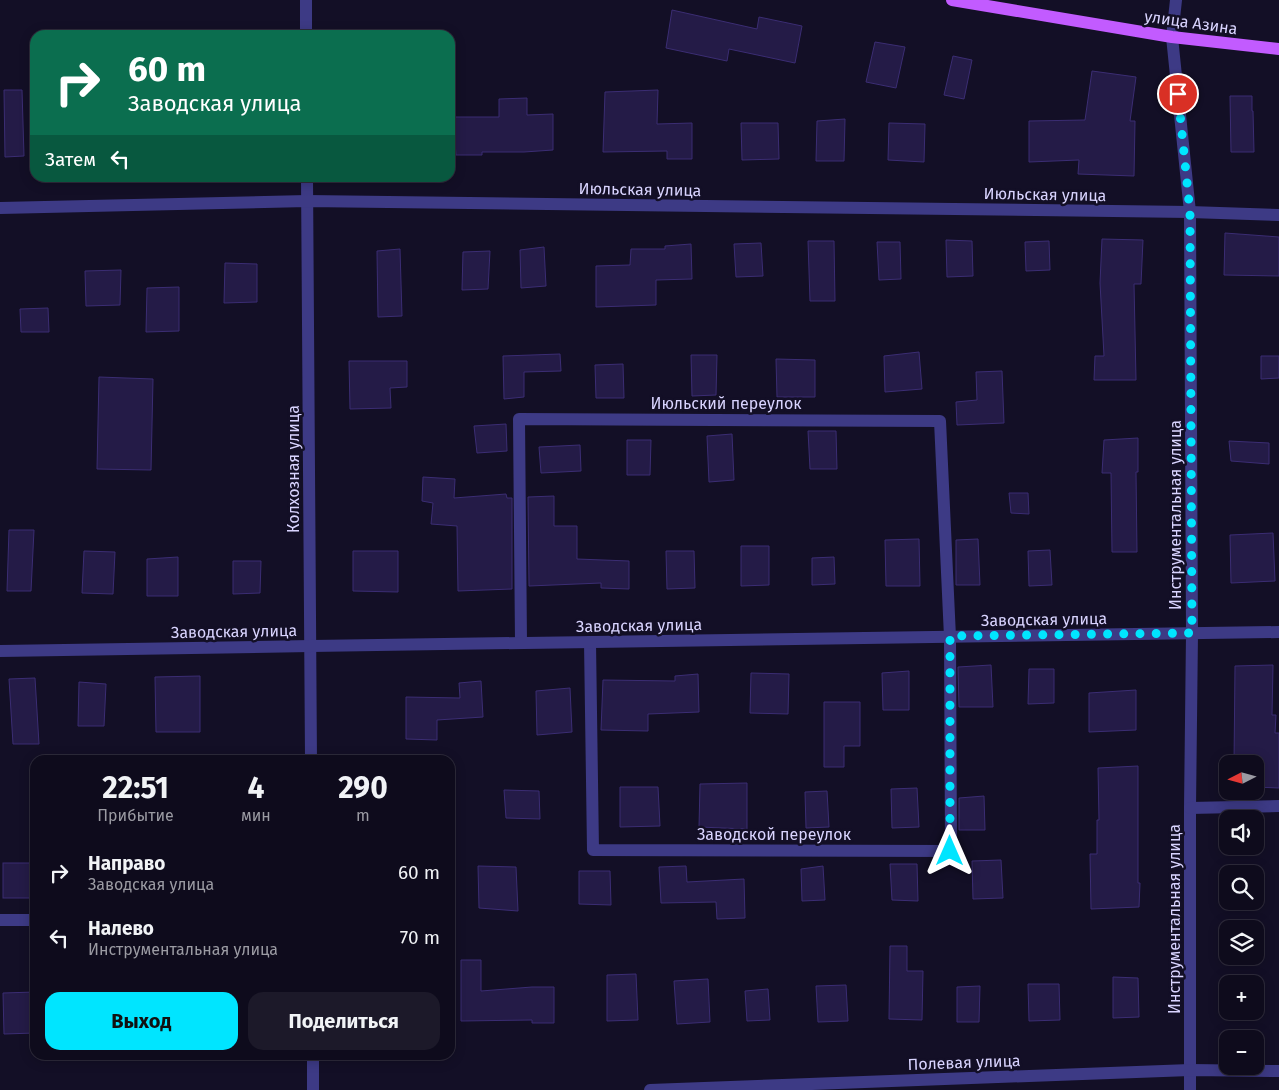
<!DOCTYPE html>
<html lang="ru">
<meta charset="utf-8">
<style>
body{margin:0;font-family:"Fira Sans",sans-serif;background:#1c1929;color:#f1f3f6;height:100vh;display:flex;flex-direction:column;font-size:19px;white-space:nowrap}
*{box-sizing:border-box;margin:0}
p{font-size:16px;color:#9b9ba3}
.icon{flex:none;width:28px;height:28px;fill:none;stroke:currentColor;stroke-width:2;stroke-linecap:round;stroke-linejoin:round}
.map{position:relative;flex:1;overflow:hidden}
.panel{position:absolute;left:30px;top:755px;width:425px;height:305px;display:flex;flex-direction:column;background:#0e0b1c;border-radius:15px;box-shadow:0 2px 12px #0003,0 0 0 1px #2e2b3b}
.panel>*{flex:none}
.top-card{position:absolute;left:30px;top:30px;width:425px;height:152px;border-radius:15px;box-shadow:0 2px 12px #0003,0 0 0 1px #2e2b3b;background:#0b6e4f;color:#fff;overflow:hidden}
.needle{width:32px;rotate:264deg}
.controls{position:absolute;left:1219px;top:755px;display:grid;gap:10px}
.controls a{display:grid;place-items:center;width:45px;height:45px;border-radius:10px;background:#0e0b1c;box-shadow:0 2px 12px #0003,0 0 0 1px #2e2b3b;font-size:25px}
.pin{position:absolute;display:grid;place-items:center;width:42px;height:42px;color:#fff;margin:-21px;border:2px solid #fff;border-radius:50%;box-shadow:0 1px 5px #0007}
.me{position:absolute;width:55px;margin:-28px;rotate:0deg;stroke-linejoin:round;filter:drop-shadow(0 0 4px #0008)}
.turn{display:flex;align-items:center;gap:18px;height:105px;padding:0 15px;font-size:22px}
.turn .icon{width:65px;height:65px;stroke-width:2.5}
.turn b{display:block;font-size:35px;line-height:42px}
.then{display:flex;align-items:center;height:48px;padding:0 15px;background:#0003;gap:10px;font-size:19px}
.eta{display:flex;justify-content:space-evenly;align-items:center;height:85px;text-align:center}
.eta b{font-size:30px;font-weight:700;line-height:35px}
.button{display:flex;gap:10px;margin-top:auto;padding:10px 15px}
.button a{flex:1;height:58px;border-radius:15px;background:#00e5ff;color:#111;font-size:20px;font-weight:700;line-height:58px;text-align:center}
.button a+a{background:#1c1929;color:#f1f3f6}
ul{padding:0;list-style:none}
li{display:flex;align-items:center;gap:15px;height:65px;padding:0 15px}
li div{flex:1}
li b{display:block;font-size:19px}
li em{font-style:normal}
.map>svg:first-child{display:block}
.building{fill:#241b47;stroke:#3b2d73}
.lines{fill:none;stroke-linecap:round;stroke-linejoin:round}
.minor{stroke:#3d3a85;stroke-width:12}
.major{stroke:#c25bff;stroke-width:12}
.route{stroke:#00e5ff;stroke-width:9;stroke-dasharray:0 16.2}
.labels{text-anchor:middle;stroke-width:5;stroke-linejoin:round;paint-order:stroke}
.street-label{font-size:16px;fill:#d9d4ff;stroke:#130f26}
</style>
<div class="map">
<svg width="1279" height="1090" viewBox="0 0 1279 1090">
<rect width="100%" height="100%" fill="#130f26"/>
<g class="building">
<polygon points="672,10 757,29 759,17 802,26 795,63 729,49 727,61 666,48"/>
<polygon points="875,42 905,47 896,88 866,82"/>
<polygon points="953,56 972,60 964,99 944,95"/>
<polygon points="1092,71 1136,77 1130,121 1135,121 1134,176 1078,174 1079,160 1029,162 1029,121 1085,120"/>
<polygon points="4,90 22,90 24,156 5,157"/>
<polygon points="658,90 657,124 692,123 692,159 667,159 667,151 603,152 605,92"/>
<polygon points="1230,96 1252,96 1252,111 1253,111 1254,152 1231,152"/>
<polygon points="527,98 527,115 553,114 553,150 524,152 482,152 482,155 456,155 453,117 499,117 499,99"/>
<polygon points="845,119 844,161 816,161 817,121"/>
<polygon points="741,123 778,123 779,159 742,160"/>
<polygon points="889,123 925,124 924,162 888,160"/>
<polygon points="1225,233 1279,237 1279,276 1224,275"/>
<polygon points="1102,239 1143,240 1141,284 1134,284 1136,380 1094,380 1095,356 1104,356 1100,283"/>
<polygon points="946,240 972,241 973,276 947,277"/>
<polygon points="808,241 834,241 835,301 810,301"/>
<polygon points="1049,241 1050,270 1026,271 1025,242"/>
<polygon points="877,242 900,242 901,279 879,280"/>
<polygon points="761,243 763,276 736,277 734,244"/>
<polygon points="691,244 692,279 656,280 656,305 596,307 596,266 630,265 631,249 665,249 665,246"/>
<polygon points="544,247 546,286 521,288 520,250"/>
<polygon points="400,249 402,316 378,317 377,251"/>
<polygon points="490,251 488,289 462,290 463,252"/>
<polygon points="225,263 257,264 257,302 224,303"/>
<polygon points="121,270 120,305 86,306 85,271"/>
<polygon points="179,287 179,331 146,332 147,288"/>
<polygon points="48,308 49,332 21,332 20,309"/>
<polygon points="919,352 922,389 885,392 884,356"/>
<polygon points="560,354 561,371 524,372 524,397 504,399 503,356"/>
<polygon points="691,355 717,355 716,395 692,396"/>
<polygon points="1261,356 1279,356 1279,378 1261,379"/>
<polygon points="776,359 815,360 815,397 777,397"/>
<polygon points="349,361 407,361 407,387 390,388 391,408 350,409"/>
<polygon points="623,364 624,398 596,398 595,365"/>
<polygon points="1002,371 1004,423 957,425 956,402 977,400 976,372"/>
<polygon points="99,377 153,379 151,470 97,469"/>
<polygon points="506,424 507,451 477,453 474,426"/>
<polygon points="808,431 836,431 837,469 810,469"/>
<polygon points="732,434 734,480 709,482 707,436"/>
<polygon points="1138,438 1138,472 1136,472 1137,552 1112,552 1111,473 1102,473 1104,440"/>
<polygon points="627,440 651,440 650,475 627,475"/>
<polygon points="1229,441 1269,443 1269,464 1231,461"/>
<polygon points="580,445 581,471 541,473 539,447"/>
<polygon points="423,477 455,479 454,498 506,494 507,498 512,498 512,589 458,591 457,526 431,524 433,503 422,501"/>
<polygon points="1009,493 1028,493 1029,514 1011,513"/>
<polygon points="554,496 554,526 577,526 577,559 629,561 629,589 601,588 601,583 529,586 528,497"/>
<polygon points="9,530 34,530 31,591 7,591"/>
<polygon points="1273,533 1275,581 1231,583 1230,535"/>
<polygon points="919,539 920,586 886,586 885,540"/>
<polygon points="978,539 980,585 956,585 956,540"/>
<polygon points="741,546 769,546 769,585 741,586"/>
<polygon points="1050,550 1052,585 1029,586 1028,551"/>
<polygon points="84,551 115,552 113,594 82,593"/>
<polygon points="353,551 398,551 398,592 353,591"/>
<polygon points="666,551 694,551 695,588 667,589"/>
<polygon points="178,557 178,596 147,596 147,559"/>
<polygon points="834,557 835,584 812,585 812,558"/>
<polygon points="233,561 261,561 260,593 233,594"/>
<polygon points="991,665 993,707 959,707 958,667"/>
<polygon points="1273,665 1272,715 1276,715 1275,733 1279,733 1279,788 1255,787 1255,764 1234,764 1235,666"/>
<polygon points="1029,669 1054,669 1054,703 1028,704"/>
<polygon points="909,671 909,710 883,710 882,673"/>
<polygon points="751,673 789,674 788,714 750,713"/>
<polygon points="698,674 699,712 648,714 648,731 601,730 603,680 675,681 675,676"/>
<polygon points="200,676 200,732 156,732 155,677"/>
<polygon points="35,678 39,744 13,744 9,679"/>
<polygon points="481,681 483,717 437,720 437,740 406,739 406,697 460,698 459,683"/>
<polygon points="79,682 106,684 104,726 78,726"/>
<polygon points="570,688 572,732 537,735 536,691"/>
<polygon points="1136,690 1136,730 1089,732 1089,693"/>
<polygon points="824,702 860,702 860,746 844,746 844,767 824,767"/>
<polygon points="1138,766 1138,883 1140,883 1139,907 1091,909 1090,854 1097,854 1097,820 1099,820 1098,768"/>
<polygon points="747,783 747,829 699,827 700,784"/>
<polygon points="620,787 658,787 660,826 620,827"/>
<polygon points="917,788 919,827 892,828 891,789"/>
<polygon points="504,790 539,791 540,819 506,818"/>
<polygon points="827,791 829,827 806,828 805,792"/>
<polygon points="984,796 985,830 959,830 959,798"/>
<polygon points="1001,860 1003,898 973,899 972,861"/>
<rect x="3" y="863" width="32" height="35"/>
<polygon points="890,864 917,864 918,901 892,900"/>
<polygon points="478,866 516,867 518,911 479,908"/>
<polygon points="686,866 687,882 744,879 745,918 717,919 716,902 661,903 659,867"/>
<polygon points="823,866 825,900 802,901 801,869"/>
<polygon points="579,871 610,871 611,905 579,904"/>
<polygon points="890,946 907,946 907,971 923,971 922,1020 889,1019"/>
<polygon points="461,960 481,960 481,991 532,987 554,987 554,1023 532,1023 532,1020 461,1021"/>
<polygon points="636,974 638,1020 607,1021 607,975"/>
<polygon points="1113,977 1138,978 1139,1017 1113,1018"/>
<polygon points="708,979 710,1022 677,1024 674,981"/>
<polygon points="1028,984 1059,984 1060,1020 1029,1021"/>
<polygon points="846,985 848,1021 818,1022 816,986"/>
<polygon points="980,986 979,1022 957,1022 957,987"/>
<polygon points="768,989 770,1020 747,1021 745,991"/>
<polygon points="35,992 35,1033 4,1034 3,993"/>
</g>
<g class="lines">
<g class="minor">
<polyline points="306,0 306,35"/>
<polyline points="1176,0 1172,37 1190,212 1192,633 1190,808 1190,1090"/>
<polyline points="307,178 311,760"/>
<polyline points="0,208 307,201 1190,212 1279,215"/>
<polyline points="521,643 519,419 940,421 950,637 951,851 593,850 590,642"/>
<polyline points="0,651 311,646 1279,632"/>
<polyline points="1190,808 1279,806"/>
<polyline points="0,920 35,920"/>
<polyline points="313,1055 313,1090"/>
<polyline points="650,1090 1190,1070 1279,1071"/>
</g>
<polyline class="major" points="952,0 1172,37 1279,49"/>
</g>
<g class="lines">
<polyline class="route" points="950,851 950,636 1192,633 1190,212 1178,94"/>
</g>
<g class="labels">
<g class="street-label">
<text transform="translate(1191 22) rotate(8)" y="6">улица Азина</text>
<text transform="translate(640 189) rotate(1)" y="6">Июльская улица</text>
<text transform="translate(1045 194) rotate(1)" y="6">Июльская улица</text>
<text x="726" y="409">Июльский переулок</text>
<text transform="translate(293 469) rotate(-90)" y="6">Колхозная улица</text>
<text transform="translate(1175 515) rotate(-90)" y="6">Инструментальная улица</text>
<text transform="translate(1044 619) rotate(-1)" y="6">Заводская улица</text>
<text transform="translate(639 625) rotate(-1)" y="6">Заводская улица</text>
<text transform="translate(234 631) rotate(-1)" y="6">Заводская улица</text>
<text x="774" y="840">Заводской переулок</text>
<text transform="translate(1174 919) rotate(-90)" y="6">Инструментальная улица</text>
<text transform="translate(964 1062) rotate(-2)" y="6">Полевая улица</text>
</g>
</g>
</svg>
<div class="controls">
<a><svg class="needle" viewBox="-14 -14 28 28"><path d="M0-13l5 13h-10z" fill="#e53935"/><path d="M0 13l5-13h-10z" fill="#9b9ba3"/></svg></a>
<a><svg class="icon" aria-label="sound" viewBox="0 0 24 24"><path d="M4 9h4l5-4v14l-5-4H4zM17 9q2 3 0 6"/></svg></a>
<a><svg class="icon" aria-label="search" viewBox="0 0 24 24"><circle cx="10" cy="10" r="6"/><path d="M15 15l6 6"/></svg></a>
<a><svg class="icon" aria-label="layers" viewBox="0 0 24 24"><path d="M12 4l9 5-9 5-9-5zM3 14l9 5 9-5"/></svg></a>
<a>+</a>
<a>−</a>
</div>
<div class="pin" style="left:1178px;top:94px;background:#d93025"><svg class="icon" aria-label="arrive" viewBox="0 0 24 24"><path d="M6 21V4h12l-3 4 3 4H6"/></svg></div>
<svg class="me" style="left:950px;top:851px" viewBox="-20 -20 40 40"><path d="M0-17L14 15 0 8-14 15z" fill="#00e5ff" stroke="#fff" stroke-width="4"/></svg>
<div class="top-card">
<div class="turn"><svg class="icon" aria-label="right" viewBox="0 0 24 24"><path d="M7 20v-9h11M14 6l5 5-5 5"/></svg><div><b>60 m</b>Заводская улица</div></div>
<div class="then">Затем<svg class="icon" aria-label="left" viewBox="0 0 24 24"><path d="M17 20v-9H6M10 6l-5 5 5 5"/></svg></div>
</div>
<section class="panel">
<div class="eta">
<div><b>22:51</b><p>Прибытие</p></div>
<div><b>4</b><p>мин</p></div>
<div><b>290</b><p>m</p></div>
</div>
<ul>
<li><svg class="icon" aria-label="right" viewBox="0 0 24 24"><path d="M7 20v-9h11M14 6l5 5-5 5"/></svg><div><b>Направо</b><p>Заводская улица</p></div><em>60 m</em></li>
<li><svg class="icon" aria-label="left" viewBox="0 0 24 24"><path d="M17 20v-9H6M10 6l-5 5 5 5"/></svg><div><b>Налево</b><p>Инструментальная улица</p></div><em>70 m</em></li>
</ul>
<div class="button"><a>Выход</a><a>Поделиться</a></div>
</section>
</div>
